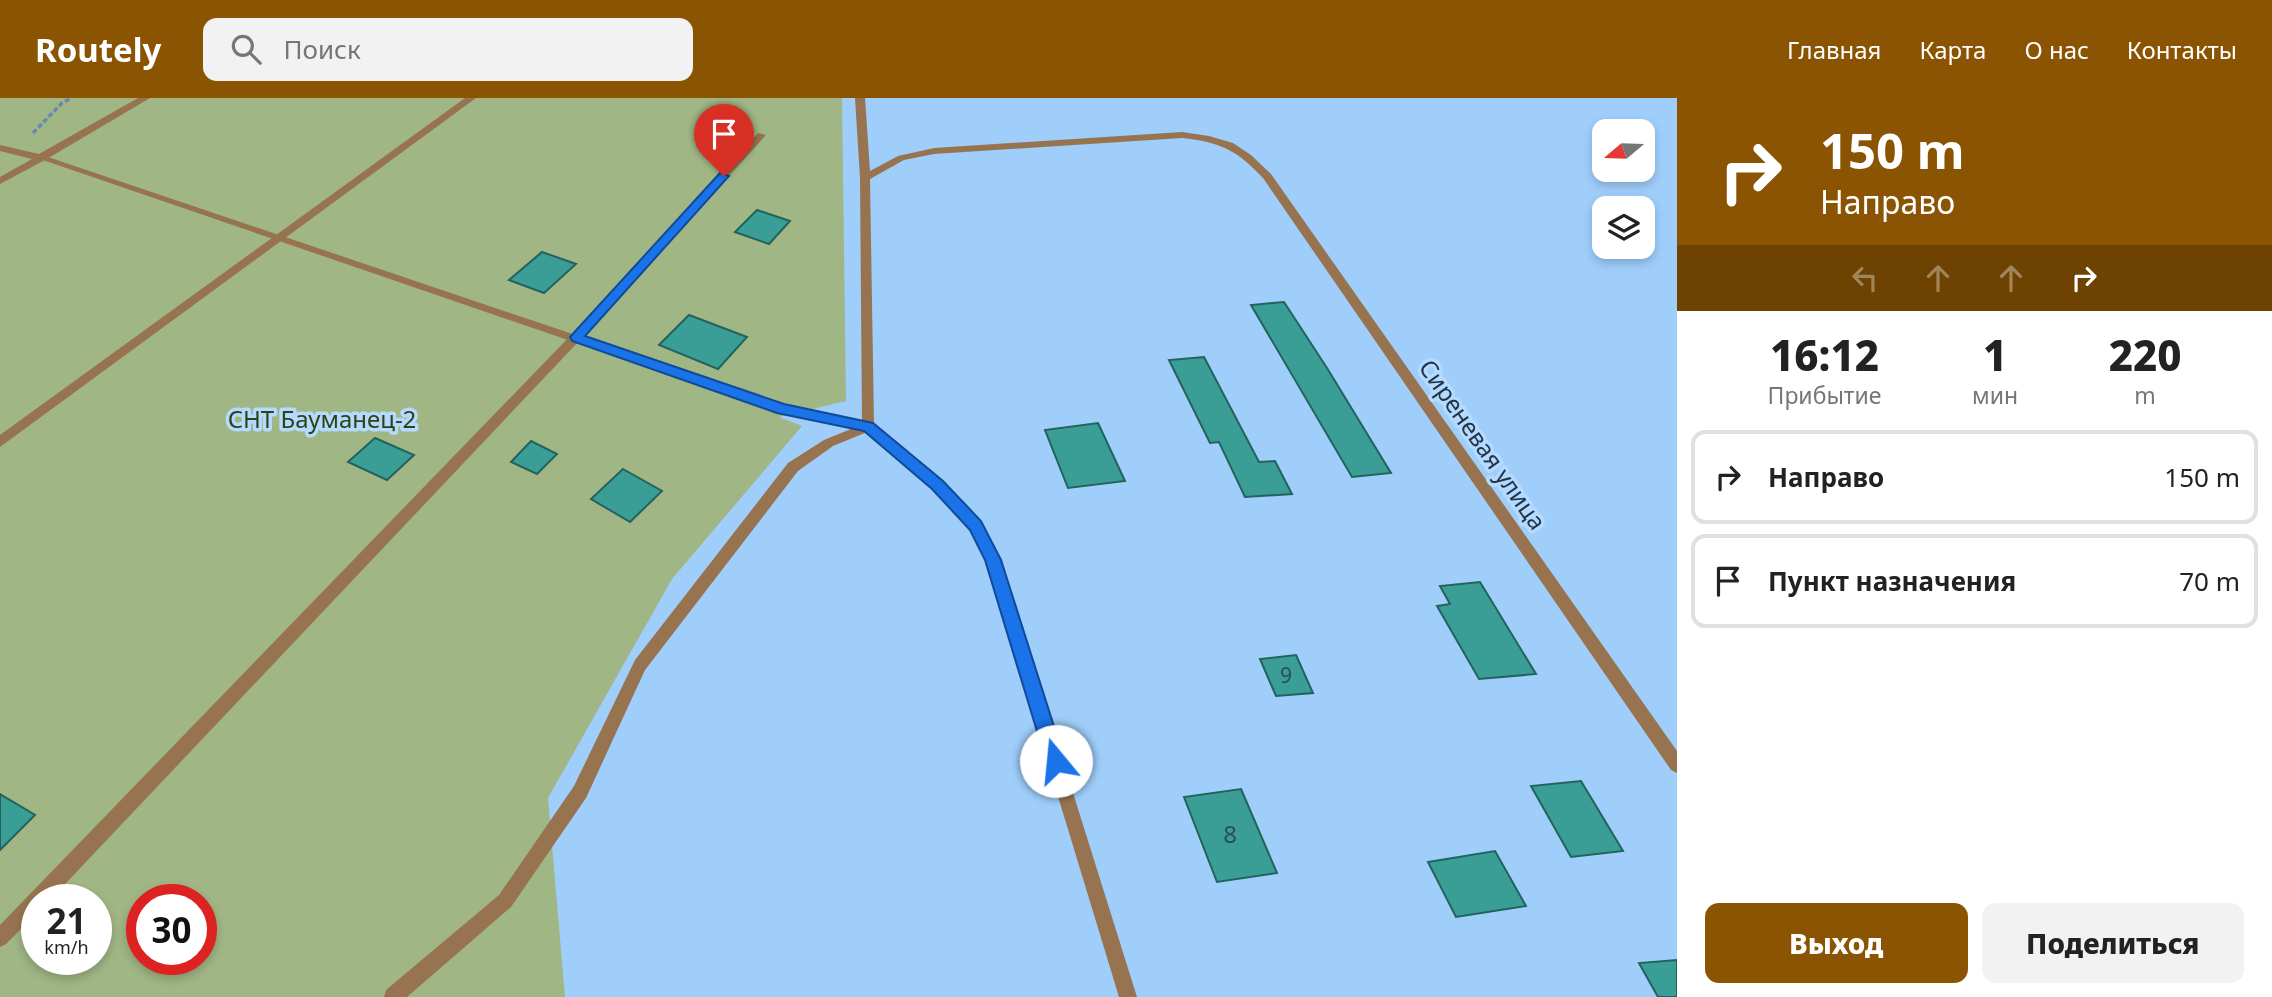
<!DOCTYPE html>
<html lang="ru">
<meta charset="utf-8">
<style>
body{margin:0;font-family:"Noto Sans",sans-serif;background:#f2f2f2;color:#222;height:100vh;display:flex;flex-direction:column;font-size:26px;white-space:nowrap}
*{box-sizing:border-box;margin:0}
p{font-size:23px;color:#767676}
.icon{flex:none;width:38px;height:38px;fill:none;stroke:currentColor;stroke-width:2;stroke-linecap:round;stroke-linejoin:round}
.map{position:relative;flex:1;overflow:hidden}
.panel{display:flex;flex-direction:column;background:#fff;width:595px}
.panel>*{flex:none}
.hud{background:#8a5403;color:#fff;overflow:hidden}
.needle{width:46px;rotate:251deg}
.controls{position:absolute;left:1592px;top:21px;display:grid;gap:14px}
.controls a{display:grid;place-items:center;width:63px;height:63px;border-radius:14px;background:#fff;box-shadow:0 4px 10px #0003;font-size:35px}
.speed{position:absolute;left:21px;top:786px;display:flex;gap:14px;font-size:35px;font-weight:700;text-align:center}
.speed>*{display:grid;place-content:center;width:91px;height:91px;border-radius:50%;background:#fff;box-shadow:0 4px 10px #0003;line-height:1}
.speed small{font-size:18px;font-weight:400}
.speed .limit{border:10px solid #d22;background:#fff;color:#111}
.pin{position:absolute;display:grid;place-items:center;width:60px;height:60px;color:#fff;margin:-72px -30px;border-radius:50% 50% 50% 0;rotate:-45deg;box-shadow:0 0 7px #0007}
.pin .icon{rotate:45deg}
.me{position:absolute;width:77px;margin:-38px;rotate:343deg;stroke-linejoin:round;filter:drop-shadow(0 0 5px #0008)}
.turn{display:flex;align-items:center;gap:24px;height:147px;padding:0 28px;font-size:32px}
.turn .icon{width:91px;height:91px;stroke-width:2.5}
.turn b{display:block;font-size:49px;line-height:60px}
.lanes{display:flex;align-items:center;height:66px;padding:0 28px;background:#0003;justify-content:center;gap:35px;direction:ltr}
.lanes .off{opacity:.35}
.eta{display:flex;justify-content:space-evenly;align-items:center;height:119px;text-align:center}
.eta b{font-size:42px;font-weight:800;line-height:49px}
.action{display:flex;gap:14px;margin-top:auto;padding:14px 28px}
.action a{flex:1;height:80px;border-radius:14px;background:#8a5403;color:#fff;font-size:28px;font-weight:800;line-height:80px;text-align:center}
.action a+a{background:#f2f2f2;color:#222}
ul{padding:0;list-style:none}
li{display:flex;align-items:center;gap:21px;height:94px;margin:0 14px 10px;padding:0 14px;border:4px solid #e0e0e0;border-radius:14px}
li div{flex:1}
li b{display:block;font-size:26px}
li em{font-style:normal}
header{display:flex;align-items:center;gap:42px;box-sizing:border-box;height:98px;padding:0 35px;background:#8a5403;color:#fff}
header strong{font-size:33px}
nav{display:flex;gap:38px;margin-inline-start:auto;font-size:24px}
.search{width:490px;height:63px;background:#f2f2f2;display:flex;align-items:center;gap:18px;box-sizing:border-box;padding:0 24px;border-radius:14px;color:#767676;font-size:26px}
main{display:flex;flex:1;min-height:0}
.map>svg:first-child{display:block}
.green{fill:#a0b685;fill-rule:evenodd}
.building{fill:#3b9e96;stroke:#23635d;stroke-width:2}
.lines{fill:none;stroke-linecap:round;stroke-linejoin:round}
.path{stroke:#688aac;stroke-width:3.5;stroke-dasharray:5 2.5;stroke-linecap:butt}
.lane{fill:#97744f;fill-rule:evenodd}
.street{fill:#97744f;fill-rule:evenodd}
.route{fill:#1a73e8;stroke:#114b97;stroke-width:2}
.labels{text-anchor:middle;stroke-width:7;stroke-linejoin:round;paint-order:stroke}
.number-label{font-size:21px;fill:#284f5b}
.park-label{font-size:24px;fill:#304214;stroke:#b4daff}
.street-label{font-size:24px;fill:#223547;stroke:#b4daff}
.near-number-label{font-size:24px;fill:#284f5b}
</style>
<header>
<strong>Routely</strong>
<div class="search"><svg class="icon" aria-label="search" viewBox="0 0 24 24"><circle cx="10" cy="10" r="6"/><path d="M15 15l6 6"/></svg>Поиск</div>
<nav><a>Главная</a><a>Карта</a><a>О нас</a><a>Контакты</a></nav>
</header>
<main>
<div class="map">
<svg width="1677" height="899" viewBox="0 0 1677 899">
<rect width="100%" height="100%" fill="#9fcefb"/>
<path class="green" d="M0 0H842L846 303 779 319 802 328 672 481 548 700 565 899H0ZM37 802H96V861H37ZM142 802H201V861H142Z"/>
<g class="building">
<polygon points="757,112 790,123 769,146 735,134"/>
<polygon points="542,154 576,166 544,195 509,182"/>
<polygon points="1284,204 1327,270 1391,375 1352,379 1251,207"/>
<polygon points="689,217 747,239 718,271 659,247"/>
<polygon points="1204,259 1259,364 1275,363 1292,396 1245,399 1219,344 1210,345 1169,262"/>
<polygon points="1098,325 1125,383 1068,390 1045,332"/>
<polygon points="375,340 414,357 387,382 348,364"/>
<polygon points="531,343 557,356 537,376 511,364"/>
<polygon points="623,371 662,393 630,424 591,401"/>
<polygon points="1480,484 1536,576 1479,581 1437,508 1450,506 1440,488"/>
<polygon points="1296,557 1313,595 1276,598 1260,561"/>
<polygon points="1581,683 1623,753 1571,759 1531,688"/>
<polygon points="1241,691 1277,775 1217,784 1184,699"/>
<polygon points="0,696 35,717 0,752"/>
<polygon points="1495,753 1526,808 1456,819 1428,764"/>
<polygon points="1677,862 1677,899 1658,899 1639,865"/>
</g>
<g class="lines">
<polyline class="path" points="33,35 62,5 71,0"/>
<g class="lane">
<polygon points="138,0 150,0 45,62 0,86 0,79 32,61 0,53 0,47 39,56"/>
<polygon points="465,0 476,0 0,349 0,337"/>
<polygon points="758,35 766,37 580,242 50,802 37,802 37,815 6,846 0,849 0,827 572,236"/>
<polygon points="868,324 872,326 874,329 872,332 833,348 798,373 645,572 586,700 511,809 407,899 384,899 386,892 499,797 574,688 635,562 788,365 824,342"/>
</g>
<path class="street" d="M855 0H865L870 73 898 58 934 50 1182 34 1209 38 1233 45 1251 57 1271 76 1677 653V675L1671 672 1263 80C1237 52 1220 44 1182 40L934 56 904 62 870 81 874 327 942 383 980 423 1000 462 1137 899H1119L986 462 970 431 932 391 864 333 778 314 37 60 45 58 783 307 862 323 860 80Z"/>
</g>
<polygon class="route" points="720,75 729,78 585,238 784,306 873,325 943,383 981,423 1001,462 1065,663 1062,669 1056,672 1049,669 1046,663 985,462 970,432 932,391 864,333 777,315 572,243 570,239"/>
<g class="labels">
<g class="number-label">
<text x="1286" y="585">9</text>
</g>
<g class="park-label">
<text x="322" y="330">СНТ Бауманец-2</text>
</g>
<g class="street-label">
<text transform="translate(1482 347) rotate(55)" y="8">Сиреневая улица</text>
</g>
<g class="near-number-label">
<text x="1230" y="745">8</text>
</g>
</g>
</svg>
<div class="controls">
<a><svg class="needle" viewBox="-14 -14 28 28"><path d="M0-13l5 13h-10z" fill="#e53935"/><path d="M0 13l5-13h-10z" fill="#767676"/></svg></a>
<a><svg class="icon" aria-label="layers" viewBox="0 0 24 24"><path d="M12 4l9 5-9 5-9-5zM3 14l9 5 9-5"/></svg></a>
</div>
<div class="speed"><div>21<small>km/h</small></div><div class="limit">30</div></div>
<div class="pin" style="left:724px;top:78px;background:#d93025"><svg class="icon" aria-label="arrive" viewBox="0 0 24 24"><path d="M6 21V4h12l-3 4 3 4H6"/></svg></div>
<svg class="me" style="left:1056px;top:663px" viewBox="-20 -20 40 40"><circle r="19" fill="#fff"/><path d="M0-13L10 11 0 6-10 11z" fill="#1a73e8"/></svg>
</div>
<section class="panel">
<div class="hud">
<div class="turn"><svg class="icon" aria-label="right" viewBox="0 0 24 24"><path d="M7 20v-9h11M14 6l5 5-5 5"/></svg><div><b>150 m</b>Направо</div></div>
<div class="lanes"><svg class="icon off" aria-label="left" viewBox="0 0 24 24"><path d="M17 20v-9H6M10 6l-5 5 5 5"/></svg><svg class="icon off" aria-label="ahead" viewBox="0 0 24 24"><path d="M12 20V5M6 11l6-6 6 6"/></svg><svg class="icon off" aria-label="ahead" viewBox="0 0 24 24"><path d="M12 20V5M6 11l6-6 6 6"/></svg><svg class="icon" aria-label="right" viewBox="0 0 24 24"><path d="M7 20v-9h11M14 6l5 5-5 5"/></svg></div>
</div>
<div class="eta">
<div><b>16:12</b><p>Прибытие</p></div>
<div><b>1</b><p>мин</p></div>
<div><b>220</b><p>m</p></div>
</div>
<ul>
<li><svg class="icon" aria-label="right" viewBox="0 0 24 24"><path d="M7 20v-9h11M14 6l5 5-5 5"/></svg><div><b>Направо</b></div><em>150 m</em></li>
<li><svg class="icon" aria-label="arrive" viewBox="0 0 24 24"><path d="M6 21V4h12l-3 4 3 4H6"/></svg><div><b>Пункт назначения</b></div><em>70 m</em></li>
</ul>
<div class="action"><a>Выход</a><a>Поделиться</a></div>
</section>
</main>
